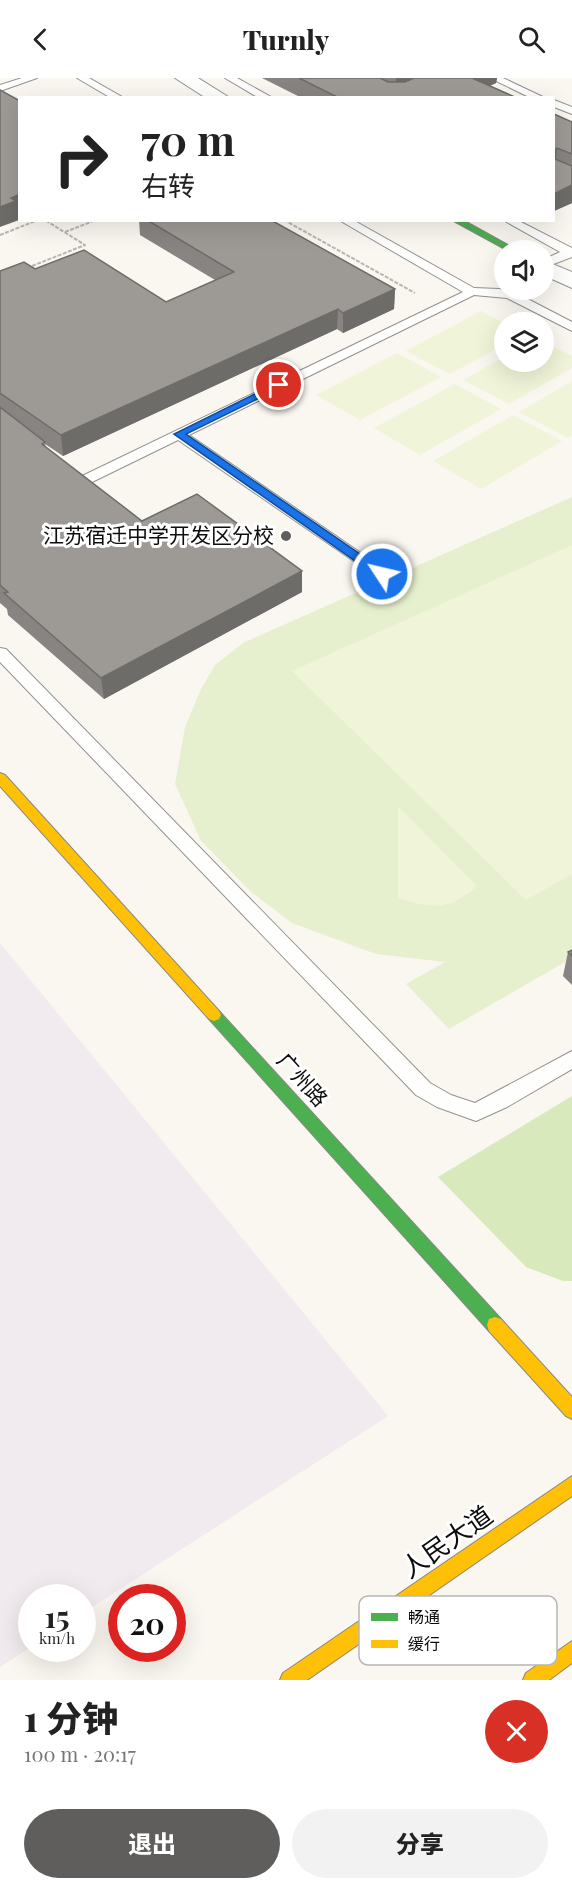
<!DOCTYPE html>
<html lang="zh">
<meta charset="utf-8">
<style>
body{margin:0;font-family:"Playfair Display","Noto Sans SC",serif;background:#f2f2f2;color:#222;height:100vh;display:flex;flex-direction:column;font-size:22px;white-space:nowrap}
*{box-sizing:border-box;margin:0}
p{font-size:20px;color:#767676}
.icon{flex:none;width:33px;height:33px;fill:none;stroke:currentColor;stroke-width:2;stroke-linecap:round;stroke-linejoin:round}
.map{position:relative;height:1602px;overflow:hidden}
.details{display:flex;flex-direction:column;background:#fff;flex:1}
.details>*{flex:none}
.banner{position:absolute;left:18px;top:18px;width:537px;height:126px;border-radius:0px;box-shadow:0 6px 24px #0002;background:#fff;color:#222;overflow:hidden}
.controls{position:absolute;left:494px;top:162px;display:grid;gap:12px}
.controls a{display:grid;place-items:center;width:60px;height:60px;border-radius:50%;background:#fff;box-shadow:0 6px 24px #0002;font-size:30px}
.speed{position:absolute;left:18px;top:1506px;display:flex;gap:12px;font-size:30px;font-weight:700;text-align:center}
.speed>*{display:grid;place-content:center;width:78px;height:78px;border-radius:50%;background:#fff;box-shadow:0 6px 24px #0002;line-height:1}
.speed small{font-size:15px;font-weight:400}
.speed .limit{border:9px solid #d22;background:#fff;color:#111}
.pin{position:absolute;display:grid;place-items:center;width:51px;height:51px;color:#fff;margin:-26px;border:3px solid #fff;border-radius:50%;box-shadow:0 2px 6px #0007}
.me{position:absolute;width:66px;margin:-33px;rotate:305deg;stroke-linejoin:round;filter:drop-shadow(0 0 4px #0008)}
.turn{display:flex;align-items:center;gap:21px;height:126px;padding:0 24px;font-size:27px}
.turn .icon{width:78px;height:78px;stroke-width:2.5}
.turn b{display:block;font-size:42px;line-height:51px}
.round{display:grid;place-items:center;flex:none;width:63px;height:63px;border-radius:32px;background:#f2f2f2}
.head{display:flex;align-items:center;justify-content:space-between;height:102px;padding:0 24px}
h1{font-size:36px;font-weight:800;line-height:45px}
.primary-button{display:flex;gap:12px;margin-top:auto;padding:12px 24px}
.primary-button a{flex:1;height:69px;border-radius:36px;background:#5f5e5c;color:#fff;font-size:24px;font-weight:800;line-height:69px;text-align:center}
.primary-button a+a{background:#f2f2f2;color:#222}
header{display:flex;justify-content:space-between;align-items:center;height:78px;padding:0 24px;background:#fff;font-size:27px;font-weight:800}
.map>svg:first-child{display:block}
.industrial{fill:#f1eaee}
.green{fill:#e7f0ce}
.forest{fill:#d8e9bc}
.pitch{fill:#f0f4d8}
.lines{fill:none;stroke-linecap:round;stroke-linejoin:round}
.lane-casing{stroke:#93928f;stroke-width:2}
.street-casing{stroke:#93928f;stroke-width:2}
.fast-casing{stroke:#8a8885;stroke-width:2}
.slow-casing{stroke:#8a8885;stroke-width:2}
.path{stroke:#b7b6b5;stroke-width:2;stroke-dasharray:4 1.5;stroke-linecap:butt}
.lane{fill:#fefefd;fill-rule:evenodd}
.street{fill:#fefefd;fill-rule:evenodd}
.fast{fill:#4caf50;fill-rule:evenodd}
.slow{fill:#ffc107;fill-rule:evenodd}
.wall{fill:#878481}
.shaded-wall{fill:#6e6c69}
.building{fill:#9d9a96;stroke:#6e6c69;stroke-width:1.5}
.route{fill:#1a73e8;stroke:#114b97;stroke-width:1.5}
.poi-dot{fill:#5f5e5c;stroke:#fff;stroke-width:2}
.labels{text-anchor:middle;stroke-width:6;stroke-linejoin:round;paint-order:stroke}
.poi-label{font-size:21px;fill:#0c0c0c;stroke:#fff;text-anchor:end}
.street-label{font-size:21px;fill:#0c0c0c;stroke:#fff}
.near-street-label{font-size:26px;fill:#0c0c0c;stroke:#fff}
.key{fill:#fff;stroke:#b6b6b6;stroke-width:1.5}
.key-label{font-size:16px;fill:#0c0c0c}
</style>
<header><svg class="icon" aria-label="back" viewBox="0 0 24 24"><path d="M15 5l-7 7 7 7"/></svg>Turnly<svg class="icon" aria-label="search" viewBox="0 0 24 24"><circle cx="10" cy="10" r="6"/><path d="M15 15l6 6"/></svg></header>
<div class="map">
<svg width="572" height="1602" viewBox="0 0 572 1602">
<rect width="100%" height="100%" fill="#faf7f0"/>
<polygon class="industrial" points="0,865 388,1338 83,1535 82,1520 32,1520 31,1569 0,1589"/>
<polygon class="green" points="572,419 572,880 449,951 406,906 445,884 376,876 292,845 251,814 201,763 175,706 185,649 201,611 215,587 243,565"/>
<polygon class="forest" points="572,1018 572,1203 563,1203 526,1189 438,1099"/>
<g class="pitch">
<polygon points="481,233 504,245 504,267 450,296 406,273"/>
<polygon points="543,263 572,278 572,290 509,326 463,302 504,279 504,284 543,284"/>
<polygon points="397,275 441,299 360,342 316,317"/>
<polygon points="572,303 572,357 568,360 519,334"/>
<polygon points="455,306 501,331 420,377 374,350"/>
<polygon points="513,337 562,363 481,411 433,383"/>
<polygon points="572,467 572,796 526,822 292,593"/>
<path d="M398 728 477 808C449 833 432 831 398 820Z"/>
</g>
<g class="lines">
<g class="lane-casing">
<g id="lane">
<polygon points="22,0 37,0 0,13 0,7"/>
<polygon points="77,0 89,0 124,20 111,20"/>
<polygon points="225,0 237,0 273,20 259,20"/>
<polygon points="490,0 503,0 545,20 531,20"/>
<polygon points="554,22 572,29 572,36 554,29"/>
<polygon points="339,142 353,142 474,210 499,211 516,215 572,244 572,253 507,220 474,217 189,357 387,493 389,496 387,499 377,499 178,362 88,406 78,406 78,400 463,214"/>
<polygon points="503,142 517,142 572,170 572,179 543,190 543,182 560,174"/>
<polygon points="0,570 6,571 430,1005 451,1017 475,1025 572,973 572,991 507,1029 476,1043 437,1029 416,1017 0,584"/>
</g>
</g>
<g class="street-casing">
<g id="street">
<polygon points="175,0 198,0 230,20 206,20"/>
<polygon points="543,182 572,194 572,210 543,197"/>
</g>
</g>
<g class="fast-casing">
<g id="fast">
<polygon points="452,142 463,142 517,172 507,172"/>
<polygon points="214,931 219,933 501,1241 503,1247 501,1253 495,1255 489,1253 209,941 207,937 209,933"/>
</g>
</g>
<g class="slow-casing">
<g id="slow">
<polygon points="0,695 5,697 219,933 221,937 219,941 214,943 209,941 0,708"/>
<polygon points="495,1239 501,1241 572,1319 572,1341 566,1338 489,1253 487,1247 489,1241"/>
<polygon points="572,1398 572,1418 307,1602 280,1602 283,1595"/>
<polygon points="572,1563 572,1585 549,1602 523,1602 526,1595"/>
</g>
</g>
<g class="path">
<polyline points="284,142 415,215"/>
<polyline points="65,154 96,142"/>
<polyline points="0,157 38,142"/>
<polyline points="27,190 85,167 45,142"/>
</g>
<use href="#lane" class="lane"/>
<use href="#street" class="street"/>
<use href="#fast" class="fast"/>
<use href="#slow" class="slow"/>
</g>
<g class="wall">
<polygon points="262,0 497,0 496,5 490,8 517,20 302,20"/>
<polygon points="554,36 572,44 572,125 554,133"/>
<polygon points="139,142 271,142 395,211 394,231 343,255 337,251 63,378 45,366 46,369 142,443 302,493 302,514 104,621 8,537 7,531 0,525 0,193 35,191 166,224 215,202 140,157"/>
<polygon points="572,872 572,907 563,898 568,874"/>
</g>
<g class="shaded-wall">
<polygon points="396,0 428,0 395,14"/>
<polygon points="469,0 497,0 496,5 468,17"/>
<polygon points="557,70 555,89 554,72"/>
<polygon points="572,107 572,125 554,133 554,116"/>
<polygon points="20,116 20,137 18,137 19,142 0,149 0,129 11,120"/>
<polygon points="395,211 394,231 343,255 343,235"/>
<polygon points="338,231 337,251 63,378 61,357"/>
<polygon points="302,493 302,514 104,621 101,600"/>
</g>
<g class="building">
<polygon points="299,0 380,0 388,4 405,4 414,0 472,0 517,20 339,20"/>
<polygon points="0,12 20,23 20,116 11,120 16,123 0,129"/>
<polygon points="554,36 572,44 572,76 557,70 554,72 555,81 572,88 572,107 554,116"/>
<polygon points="147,142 271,142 395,211 343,235 338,231 61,357 0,315 0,193 24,184 35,191 84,172 166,224 234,194"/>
<polygon points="0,329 45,364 42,366 142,443 197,416 302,493 101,600 4,515 8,514 0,507"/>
<polygon points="572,872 572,878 568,874"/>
</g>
<polygon class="route" points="279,304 282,305 282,309 186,356 386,494 386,499 378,499 174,356"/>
<circle class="poi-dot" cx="286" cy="458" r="6"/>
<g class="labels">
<g class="poi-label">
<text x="274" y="465">江苏宿迁中学开发区分校</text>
</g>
<g class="street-label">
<text transform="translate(302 1002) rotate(48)" y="7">广州路</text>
</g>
<g class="near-street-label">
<text transform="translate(447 1464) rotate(-35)" y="9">人民大道</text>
</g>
</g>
<rect x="359" y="1518" width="198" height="69" rx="9" class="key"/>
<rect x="371" y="1535" width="27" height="8" fill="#4caf50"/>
<rect x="371" y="1562" width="27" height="8" fill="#ffc107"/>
<g class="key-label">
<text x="408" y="1545">畅通</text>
<text x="408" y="1572">缓行</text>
</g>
</svg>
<div class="controls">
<a><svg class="icon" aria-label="sound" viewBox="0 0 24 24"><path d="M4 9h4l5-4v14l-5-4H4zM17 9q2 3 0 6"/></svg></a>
<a><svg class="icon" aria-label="layers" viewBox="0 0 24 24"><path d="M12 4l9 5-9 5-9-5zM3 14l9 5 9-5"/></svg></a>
</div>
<div class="speed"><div>15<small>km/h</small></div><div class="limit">20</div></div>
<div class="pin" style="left:279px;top:307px;background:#d93025"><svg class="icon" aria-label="arrive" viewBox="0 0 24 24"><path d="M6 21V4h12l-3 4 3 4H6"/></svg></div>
<svg class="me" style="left:382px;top:496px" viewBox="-20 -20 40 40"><circle r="17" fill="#1a73e8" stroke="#fff" stroke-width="3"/><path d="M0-11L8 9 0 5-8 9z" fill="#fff"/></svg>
<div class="banner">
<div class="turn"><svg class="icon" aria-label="right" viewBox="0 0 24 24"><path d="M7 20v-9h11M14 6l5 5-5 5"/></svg><div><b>70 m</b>右转</div></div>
</div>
</div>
<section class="details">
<div class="head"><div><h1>1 分钟</h1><p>100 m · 20:17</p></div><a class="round" style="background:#d93025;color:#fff"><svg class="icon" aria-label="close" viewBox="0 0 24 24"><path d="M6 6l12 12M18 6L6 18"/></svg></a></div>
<div class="primary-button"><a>退出</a><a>分享</a></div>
</section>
